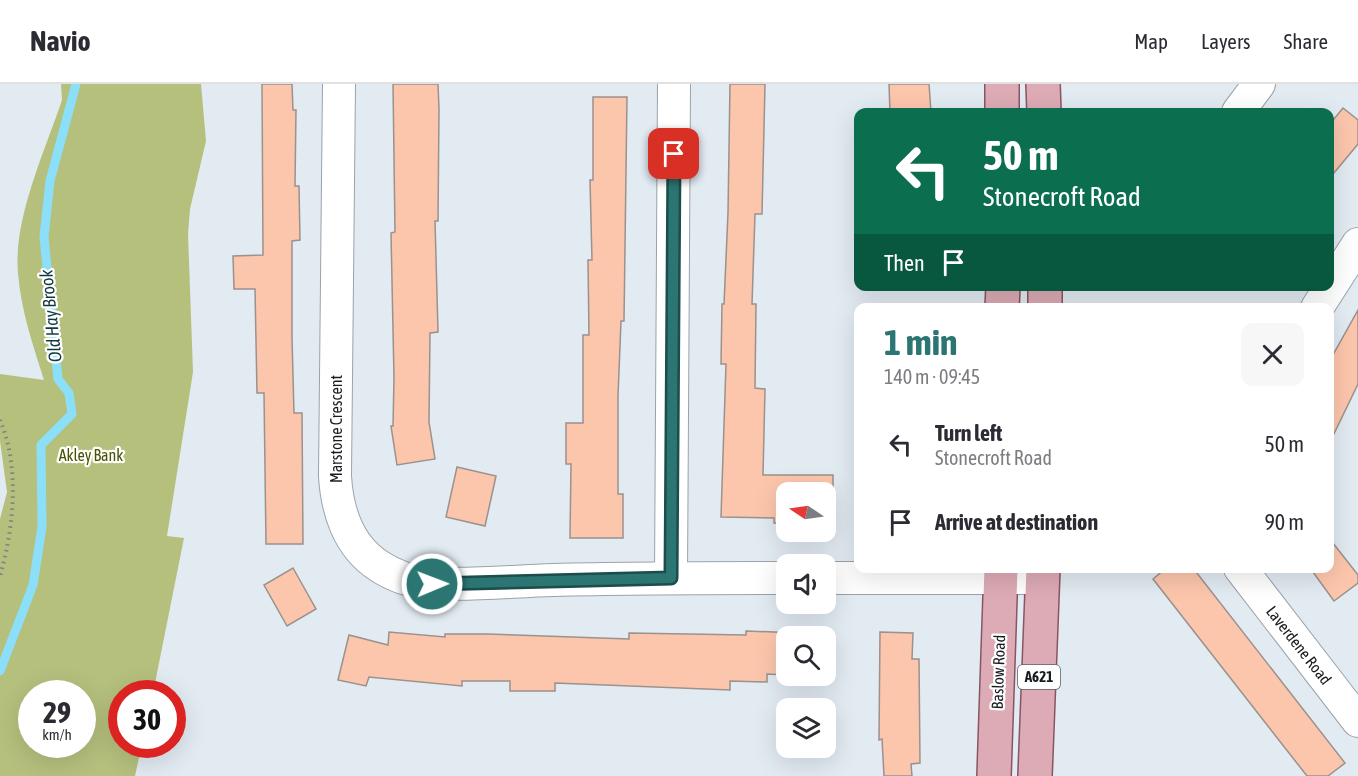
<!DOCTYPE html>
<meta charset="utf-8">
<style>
body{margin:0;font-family:"Asap Condensed",sans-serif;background:#f7f7f7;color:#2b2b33;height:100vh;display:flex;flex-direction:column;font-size:22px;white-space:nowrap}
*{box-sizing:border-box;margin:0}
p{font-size:20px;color:#7c7c81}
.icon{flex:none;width:33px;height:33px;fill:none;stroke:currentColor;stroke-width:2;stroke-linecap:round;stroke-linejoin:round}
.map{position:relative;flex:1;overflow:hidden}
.panel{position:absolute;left:854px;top:219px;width:480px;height:270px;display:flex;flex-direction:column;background:#fff;border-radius:12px;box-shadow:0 6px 24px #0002}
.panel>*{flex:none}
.guide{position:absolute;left:854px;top:24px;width:480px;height:183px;border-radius:12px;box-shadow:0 6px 24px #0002;background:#0b6e4f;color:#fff;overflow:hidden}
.needle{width:39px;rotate:283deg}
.buttons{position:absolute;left:776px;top:398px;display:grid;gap:12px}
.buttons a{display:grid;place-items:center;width:60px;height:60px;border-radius:12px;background:#fff;box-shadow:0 6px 24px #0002;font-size:30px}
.speed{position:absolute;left:18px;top:596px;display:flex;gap:12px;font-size:30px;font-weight:700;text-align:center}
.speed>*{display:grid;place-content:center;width:78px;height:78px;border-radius:50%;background:#fff;box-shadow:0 6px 24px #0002;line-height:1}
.speed small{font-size:15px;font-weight:400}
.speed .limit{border:9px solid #d22;background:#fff;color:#111}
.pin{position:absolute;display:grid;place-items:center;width:51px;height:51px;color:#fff;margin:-26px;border-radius:12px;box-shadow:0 3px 9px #0006}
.me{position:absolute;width:66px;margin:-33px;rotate:89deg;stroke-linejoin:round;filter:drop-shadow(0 0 4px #0008)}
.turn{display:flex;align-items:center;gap:21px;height:126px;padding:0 30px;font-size:27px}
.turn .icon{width:78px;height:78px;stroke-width:2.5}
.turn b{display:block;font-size:42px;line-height:51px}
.then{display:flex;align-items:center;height:57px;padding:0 30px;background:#0003;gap:12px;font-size:22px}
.round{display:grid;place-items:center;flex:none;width:63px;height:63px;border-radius:12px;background:#f7f7f7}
.summary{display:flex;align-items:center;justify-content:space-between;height:102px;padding:0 30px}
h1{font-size:36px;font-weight:700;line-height:45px;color:#2b7573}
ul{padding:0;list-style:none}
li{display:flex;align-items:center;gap:18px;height:78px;padding:0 30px}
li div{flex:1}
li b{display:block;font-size:22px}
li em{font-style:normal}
header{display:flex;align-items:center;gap:36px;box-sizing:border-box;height:84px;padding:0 30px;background:#fff;border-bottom:2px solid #e1e1e2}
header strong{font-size:28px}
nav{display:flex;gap:33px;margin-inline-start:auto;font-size:21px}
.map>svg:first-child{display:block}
.forest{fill:#b5c07d;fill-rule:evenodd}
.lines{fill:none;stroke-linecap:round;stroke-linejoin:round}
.stream{stroke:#8bdff9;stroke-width:9}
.building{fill:#fcc6ac;stroke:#9b918d;stroke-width:1.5}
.minor-casing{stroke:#9ba2aa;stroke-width:34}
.major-casing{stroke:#895560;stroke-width:36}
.path{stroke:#7c8287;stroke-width:4;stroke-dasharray:1.5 4.5;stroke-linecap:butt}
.minor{stroke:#fff;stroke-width:32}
.major{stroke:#ddabb5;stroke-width:33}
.route-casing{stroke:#1c4c4b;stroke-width:15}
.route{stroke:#2b7573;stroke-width:10}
.labels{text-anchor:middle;stroke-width:4.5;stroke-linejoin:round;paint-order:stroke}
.shield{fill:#fff;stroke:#5e6062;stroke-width:1.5}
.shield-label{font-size:15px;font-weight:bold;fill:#191c1f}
.street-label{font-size:16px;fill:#191c1f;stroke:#fff}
.park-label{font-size:16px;fill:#4a5201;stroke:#fff}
.water-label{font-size:18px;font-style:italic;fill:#103843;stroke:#fff}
</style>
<header>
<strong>Navio</strong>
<nav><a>Map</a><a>Layers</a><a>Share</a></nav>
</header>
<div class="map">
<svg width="1358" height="692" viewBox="0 0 1358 692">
<rect width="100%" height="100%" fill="#e2eaf2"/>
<path class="forest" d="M61 0H201L206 57 190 125 188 150 193 288 167 452 184 454 153 609H122V660H142L135 692H0V435L7 408 0 357V290L44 296C33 261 21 227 18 189 13 135 45 67 62 16ZM32 609H82V660H32Z"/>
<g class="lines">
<polyline class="stream" points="0,587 33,501 42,443 41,361 72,330 69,309 58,295 44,153 50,97 76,0"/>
</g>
<g class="building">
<polygon points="262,0 292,0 293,26 296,26 295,102 299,102 300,156 292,157 292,254 294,329 302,329 303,460 266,460 264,309 257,309 255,205 234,205 233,172 263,171"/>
<polygon points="393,0 438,0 439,25 438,137 435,137 438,248 430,249 429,338 435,375 397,381 391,342 393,342 394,294 391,149 395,148"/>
<polygon points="730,0 765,0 762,130 755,130 752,220 756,220 755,304 765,305 763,391 833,391 833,440 825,440 825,408 786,408 786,439 774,439 774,434 721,433 726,280 721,280 722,220 724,220 728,129"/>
<polygon points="889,0 929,0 931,28 890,28"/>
<polygon points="593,13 627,13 624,237 621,237 618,312 618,410 623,410 623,454 570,454 571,380 566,380 566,339 583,339 583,251 589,251 588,176 592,176 590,96 593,96"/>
<polygon points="1343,24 1358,36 1358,60 1329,95 1329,41"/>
<polygon points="1358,226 1358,300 1329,360 1329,278"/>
<polygon points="457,383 496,392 485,442 446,433"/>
<polygon points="1329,454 1358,491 1358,499 1334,517 1310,484 1329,484"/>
<polygon points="293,484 316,525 287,542 264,501"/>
<polygon points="1166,484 1193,484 1345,679 1328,692 1307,692 1153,495"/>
<polygon points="746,547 798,549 798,552 786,552 786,591 767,590 767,598 730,597 730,606 555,599 555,607 510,607 510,597 462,597 462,602 369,593 366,602 338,596 349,551 388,561 389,548 445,553 445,550 487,550 629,555 629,549 746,551"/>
<polygon points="880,548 913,549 912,575 919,575 920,679 911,680 912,692 884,692 882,655 879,656"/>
</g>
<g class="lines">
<g class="minor-casing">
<g id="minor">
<path d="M339 0 335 392C337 426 348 462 379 482 394 492 413 498 430 499 471 502 513 497 553 496 631 494 708 494 786 494"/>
<polyline points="1238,28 1259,0"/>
<polyline points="1317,224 1358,160"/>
<polyline points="1240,484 1358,637"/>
<polyline points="671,493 674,0"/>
<polyline points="825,494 1043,494"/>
</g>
</g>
<g class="major-casing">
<g id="major">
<polyline points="1002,0 1002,28"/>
<polyline points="1043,0 1044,28"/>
<polyline points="1002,224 1003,202"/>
<polyline points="1045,224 1045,202"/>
<polyline points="994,692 1001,484"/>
<polyline points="1035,692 1043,484"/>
</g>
</g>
<path class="path" d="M0 336C20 382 14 444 0 492"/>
<use href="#minor" class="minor"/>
<use href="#major" class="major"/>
</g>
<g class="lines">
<g class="route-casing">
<polyline id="route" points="432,500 671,494 674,70"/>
</g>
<use href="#route" class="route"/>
</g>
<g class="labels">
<rect class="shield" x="1018" y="581" width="42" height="24" rx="4.5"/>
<g class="shield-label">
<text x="1039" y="598">A621</text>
</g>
<g class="street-label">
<text transform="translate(336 345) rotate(-90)" y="6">Marstone Crescent</text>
<text transform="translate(1299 561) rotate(52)" y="6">Laverdene Road</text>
<text transform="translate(998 588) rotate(-88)" y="6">Baslow Road</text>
</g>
<g class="park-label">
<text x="91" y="377">Akley Bank</text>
</g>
<g class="water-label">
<text transform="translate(51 232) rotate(-96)" y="6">Old Hay Brook</text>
</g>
</g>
</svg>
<div class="buttons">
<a><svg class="needle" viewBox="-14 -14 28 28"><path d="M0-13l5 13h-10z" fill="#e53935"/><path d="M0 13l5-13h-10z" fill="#7c7c81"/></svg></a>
<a><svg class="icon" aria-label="sound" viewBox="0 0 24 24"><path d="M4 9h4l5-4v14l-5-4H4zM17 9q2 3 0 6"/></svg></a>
<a><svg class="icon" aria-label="search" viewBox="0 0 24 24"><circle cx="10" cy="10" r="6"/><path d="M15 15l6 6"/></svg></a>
<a><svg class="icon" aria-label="layers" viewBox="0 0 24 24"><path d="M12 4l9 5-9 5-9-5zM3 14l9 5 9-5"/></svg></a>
</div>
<div class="speed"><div>29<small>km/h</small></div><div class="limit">30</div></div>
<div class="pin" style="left:674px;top:70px;background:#d93025"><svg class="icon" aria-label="arrive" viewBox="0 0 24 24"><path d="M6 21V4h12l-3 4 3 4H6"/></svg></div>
<svg class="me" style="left:432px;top:500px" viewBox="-20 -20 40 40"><circle r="17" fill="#2b7573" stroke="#fff" stroke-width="3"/><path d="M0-11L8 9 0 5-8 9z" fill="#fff"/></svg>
<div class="guide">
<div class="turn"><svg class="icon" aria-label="left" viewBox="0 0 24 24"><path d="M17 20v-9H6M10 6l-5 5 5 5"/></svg><div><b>50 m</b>Stonecroft Road</div></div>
<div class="then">Then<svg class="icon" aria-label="arrive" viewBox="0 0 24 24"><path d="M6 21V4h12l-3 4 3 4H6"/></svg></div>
</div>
<section class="panel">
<div class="summary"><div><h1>1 min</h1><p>140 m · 09:45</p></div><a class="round"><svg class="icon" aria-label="close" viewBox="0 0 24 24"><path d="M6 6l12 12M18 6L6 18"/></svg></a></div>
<ul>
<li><svg class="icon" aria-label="left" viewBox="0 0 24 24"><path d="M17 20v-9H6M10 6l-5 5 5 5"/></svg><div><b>Turn left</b><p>Stonecroft Road</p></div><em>50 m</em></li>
<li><svg class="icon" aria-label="arrive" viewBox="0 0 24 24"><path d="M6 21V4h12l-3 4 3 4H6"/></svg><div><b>Arrive at destination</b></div><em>90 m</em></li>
</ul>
</section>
</div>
